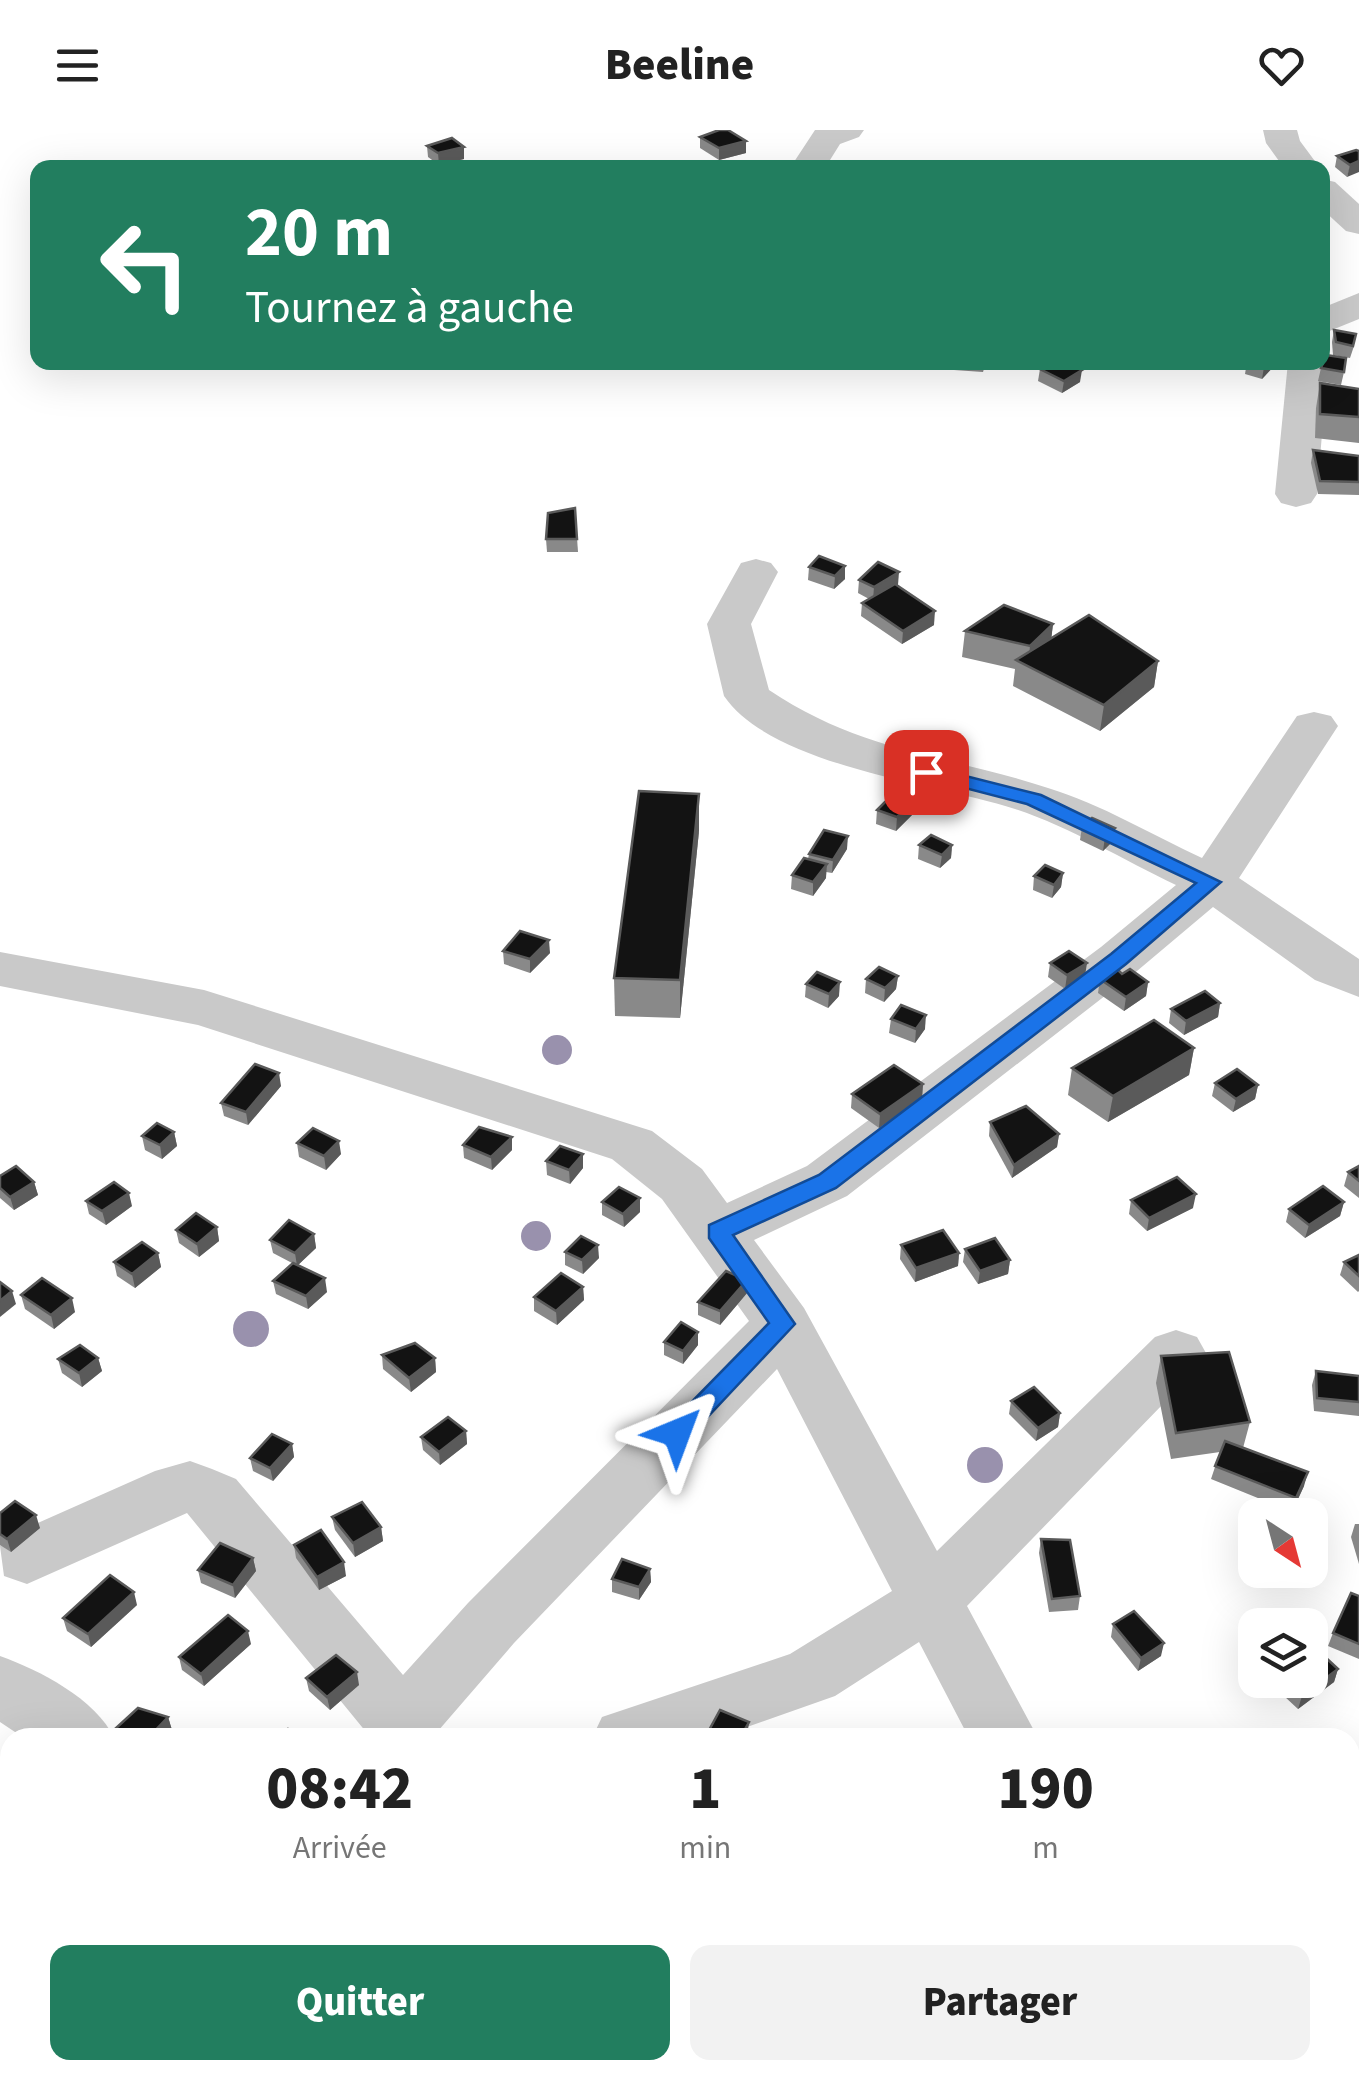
<!DOCTYPE html>
<html lang="fr">
<meta charset="utf-8">
<style>
body{margin:0;font-family:"Source Sans 3",sans-serif;background:#f2f2f2;color:#222;height:100vh;display:flex;flex-direction:column;font-size:38px;white-space:nowrap}
*{box-sizing:border-box;margin:0}
p{font-size:32px;color:#767676}
.icon{flex:none;width:55px;height:55px;fill:none;stroke:currentColor;stroke-width:2;stroke-linecap:round;stroke-linejoin:round}
.map{position:relative;flex:1;overflow:hidden}
.sheet{position:absolute;left:0px;top:1598px;width:1360px;height:352px;display:flex;flex-direction:column;background:#fff;border-radius:30px 30px 0 0;box-shadow:0 10px 40px #0002}
.sheet>*{flex:none}
.guide{position:absolute;left:30px;top:30px;width:1300px;height:210px;border-radius:20px;box-shadow:0 10px 40px #0002;background:#227e5f;color:#fff;overflow:hidden}
.needle{width:65px;rotate:144deg}
.tools{position:absolute;left:1238px;top:1368px;display:grid;gap:20px}
.tools a{display:grid;place-items:center;width:90px;height:90px;border-radius:20px;background:#fff;box-shadow:0 10px 40px #0002;font-size:50px}
.pin{position:absolute;display:grid;place-items:center;width:85px;height:85px;color:#fff;margin:-42px;border-radius:20px;box-shadow:0 5px 15px #0006}
.me{position:absolute;width:110px;margin:-55px;rotate:44deg;stroke-linejoin:round;filter:drop-shadow(0 0 8px #0008)}
.turn{display:flex;align-items:center;gap:35px;height:210px;padding:0 50px;font-size:45px}
.turn .icon{width:130px;height:130px;stroke-width:2.5}
.turn b{display:block;font-size:70px;line-height:85px}
.eta{display:flex;justify-content:space-evenly;align-items:center;height:170px;text-align:center}
.eta b{font-size:60px;font-weight:800;line-height:70px}
.cta{display:flex;gap:20px;margin-top:auto;padding:20px 50px}
.cta a{flex:1;height:115px;border-radius:20px;background:#227e5f;color:#fff;font-size:40px;font-weight:800;line-height:115px;text-align:center}
.cta a+a{background:#f2f2f2;color:#222}
header{display:flex;justify-content:space-between;align-items:center;height:130px;padding:0 50px;background:#fff;font-size:45px;font-weight:800}
.map>svg:first-child{display:block}
.lines{fill:none;stroke-linecap:round;stroke-linejoin:round}
.minor{fill:#c9c9c9;fill-rule:evenodd}
.tree{fill:#9991ad}
.wall{fill:#898989}
.shaded-wall{fill:#5a5a5a}
.building{fill:#131313;stroke:#5a5a5a;stroke-width:2.5}
.route{fill:#1a73e8;stroke:#114b97;stroke-width:2.5}
</style>
<header><svg class="icon" aria-label="menu" viewBox="0 0 24 24"><path d="M4 6h16M4 12h16M4 18h16"/></svg>Beeline<svg class="icon" aria-label="heart" viewBox="0 0 24 24"><path d="M12 20l-8-8c-3-5 5-10 8-4 3-6 11-1 8 4z"/></svg></header>
<div class="map">
<svg width="1359" height="1949" viewBox="0 0 1359 1949">
<rect width="100%" height="100%" fill="#fff"/>
<g class="lines">
<g class="minor">
<polygon points="815,0 864,0 859,7 840,14 825,38 790,38"/>
<polygon points="1263,0 1297,0 1300,11 1320,38 1284,38 1266,13"/>
<polygon points="1322,49 1335,52 1359,74 1359,104 1346,101 1322,79"/>
<polygon points="1359,163 1359,189 1322,204 1322,178"/>
<polygon points="1322,225 1328,232 1317,364 1311,373 1296,377 1281,373 1275,364 1288,232 1322,232"/>
<path d="M756 429 771 433 778 442 751 494 769 560C861 622 947 625 1048 658 1101 674 1152 705 1202 728L1297 586 1314 582 1331 586 1338 596 1239 748 1359 829V867L1315 850 1213 777 1137 841 847 1066 754 1110 804 1178 937 1421 1155 1207 1176 1200 1197 1207 1206 1223 1197 1239 967 1476 1038 1608H969L919 1512 835 1566 716 1608H592L602 1587 790 1524 892 1461 777 1239 514 1513 438 1601 439 1608H371L187 1383 27 1454 4 1446 0 1416 4 1408 155 1341 190 1331 212 1339 236 1349 403 1545 468 1473 749 1191 662 1069 612 1029 198 895 0 856V822L204 860 652 1001 702 1039 727 1073 807 1036 1101 817 1176 755C1123 730 1070 697 1015 679 936 653 773 637 724 566L707 494 741 433Z"/>
<path d="M0 1526C39 1540 96 1569 114 1608H24L0 1592Z"/>
<polygon points="1359,1658 1359,1725 1350,1729 1350,1662"/>
<polygon points="162,1940 240,1940 236,1949 158,1949"/>
<polygon points="890,1940 985,1940 981,1949 886,1949"/>
<polygon points="1126,1940 1202,1940 1205,1949 1129,1949"/>
</g>
</g>
<g class="tree">
<circle cx="557" cy="920" r="15"/>
<circle cx="536" cy="1106" r="15"/>
<circle cx="251" cy="1199" r="18"/>
<circle cx="985" cy="1335" r="18"/>
</g>
<g class="wall">
<polygon points="700,7 746,23 719,30 700,18"/>
<polygon points="427,16 464,29 439,35 428,27"/>
<polygon points="1356,20 1347,47 1335,37 1337,26"/>
<polygon points="1334,200 1354,216 1350,228 1333,225 1332,212"/>
<polygon points="388,232 417,232 400,240"/>
<polygon points="955,232 986,232 983,242 954,240"/>
<polygon points="1247,232 1275,232 1274,236 1262,249 1245,244"/>
<polygon points="1321,238 1344,242 1341,255 1318,251"/>
<polygon points="1040,239 1080,252 1062,263 1038,251"/>
<polygon points="1320,253 1359,259 1359,313 1315,308 1316,278"/>
<polygon points="1313,320 1359,326 1359,365 1318,364 1311,333"/>
<polygon points="575,378 578,422 547,422 546,409"/>
<polygon points="809,437 845,449 834,459 808,450"/>
<polygon points="859,450 897,456 934,495 902,514 861,486 862,473 869,469 858,463"/>
<polygon points="1053,494 1051,509 1158,531 1154,557 1100,601 1013,556 1015,539 962,527 965,501"/>
<polygon points="877,680 913,684 896,701 876,694"/>
<polygon points="1082,697 1113,711 1103,721 1080,710"/>
<polygon points="699,701 680,888 615,886 614,848"/>
<polygon points="919,715 952,715 951,728 940,738 918,729"/>
<polygon points="847,719 832,743 826,742 826,748 813,766 791,759 792,745 808,729 809,724"/>
<polygon points="1063,743 1061,757 1052,768 1033,760 1034,746"/>
<polygon points="503,821 550,823 530,843 504,834"/>
<polygon points="1050,833 1085,846 1065,859 1048,847"/>
<polygon points="1122,844 1148,852 1146,866 1124,881 1098,863 1100,849"/>
<polygon points="898,846 896,859 884,872 865,863 866,849"/>
<polygon points="806,854 839,866 828,878 805,867"/>
<polygon points="1220,873 1218,887 1184,905 1169,893 1171,879"/>
<polygon points="891,889 925,899 915,913 889,903"/>
<polygon points="1194,918 1189,945 1108,992 1068,965 1072,938"/>
<polygon points="1215,953 1258,955 1255,969 1233,982 1212,966"/>
<polygon points="923,954 922,968 879,998 851,978 852,964"/>
<polygon points="281,956 248,995 224,986 221,973"/>
<polygon points="990,992 1059,1004 1057,1017 1012,1048 989,1006"/>
<polygon points="174,1002 177,1016 162,1029 145,1020 142,1006"/>
<polygon points="297,1013 341,1024 326,1040 299,1027"/>
<polygon points="463,1015 512,1020 492,1040 464,1028"/>
<polygon points="546,1031 583,1038 570,1054 547,1045"/>
<polygon points="1359,1036 1359,1068 1344,1056 1348,1042"/>
<polygon points="0,1046 34,1052 38,1065 14,1080 0,1068"/>
<polygon points="640,1068 640,1082 624,1097 602,1085 602,1072"/>
<polygon points="1131,1070 1193,1078 1147,1101 1129,1084"/>
<polygon points="86,1071 132,1076 106,1095 89,1084"/>
<polygon points="1344,1072 1340,1086 1305,1108 1286,1092 1289,1079"/>
<polygon points="217,1097 219,1111 199,1127 179,1113 176,1100"/>
<polygon points="314,1104 316,1118 298,1135 327,1162 308,1179 276,1164 273,1151 292,1133 273,1123 270,1110"/>
<polygon points="901,1115 959,1123 958,1136 915,1152 900,1129"/>
<polygon points="965,1119 1010,1130 1008,1144 978,1154 963,1132"/>
<polygon points="565,1122 599,1128 583,1144 565,1135"/>
<polygon points="158,1123 161,1137 135,1158 117,1146 114,1132"/>
<polygon points="1359,1125 1359,1161 1358,1162 1340,1145 1344,1132"/>
<polygon points="583,1157 584,1170 557,1195 534,1181 534,1167"/>
<polygon points="747,1163 720,1195 698,1185 698,1172"/>
<polygon points="21,1165 75,1182 54,1199 25,1179"/>
<polygon points="664,1212 698,1215 683,1234 664,1225"/>
<polygon points="382,1225 435,1228 436,1242 411,1262 383,1239"/>
<polygon points="1161,1226 1250,1292 1243,1318 1304,1356 1292,1382 1211,1349 1220,1322 1171,1329 1156,1253"/>
<polygon points="98,1228 102,1241 82,1257 62,1243 58,1229"/>
<polygon points="1316,1241 1359,1246 1359,1286 1314,1281 1312,1255"/>
<polygon points="1011,1271 1060,1283 1058,1297 1036,1311 1009,1284"/>
<polygon points="466,1301 467,1314 440,1335 423,1320 421,1307"/>
<polygon points="292,1314 294,1327 273,1351 253,1341 250,1328"/>
<polygon points="0,1383 40,1398 11,1422 0,1415"/>
<polygon points="332,1387 381,1397 383,1411 355,1427 335,1400"/>
<polygon points="1355,1394 1359,1394 1359,1434 1351,1407"/>
<polygon points="1041,1409 1080,1466 1078,1480 1049,1482 1039,1423"/>
<polygon points="294,1415 346,1446 319,1460 296,1428"/>
<polygon points="253,1428 256,1441 235,1468 201,1453 198,1440"/>
<polygon points="650,1439 651,1452 639,1470 612,1462 612,1449"/>
<polygon points="1359,1466 1359,1529 1328,1516 1333,1503"/>
<polygon points="137,1475 91,1517 67,1501 63,1488"/>
<polygon points="1113,1494 1161,1526 1138,1541 1111,1507"/>
<polygon points="251,1514 204,1556 182,1540 179,1527"/>
<polygon points="1338,1539 1334,1552 1298,1579 1271,1554 1273,1550 1310,1550"/>
<polygon points="306,1548 359,1555 330,1580 309,1561"/>
<polygon points="168,1587 172,1600 164,1608 117,1608 115,1599"/>
<polygon points="298,1940 337,1940 335,1945"/>
</g>
<g class="shaded-wall">
<polygon points="746,11 746,23 719,30 719,18"/>
<polygon points="464,17 464,29 439,35 438,23"/>
<polygon points="1359,31 1359,42 1347,47 1350,35"/>
<polygon points="399,232 417,232 400,240"/>
<polygon points="1268,232 1275,232 1274,236 1262,249 1264,237"/>
<polygon points="1082,240 1080,252 1062,263 1064,251"/>
<polygon points="845,436 845,449 834,459 835,446"/>
<polygon points="899,442 898,455 873,470 874,457"/>
<polygon points="935,481 934,495 902,514 903,501"/>
<polygon points="1053,494 1050,520 1028,536 1030,516"/>
<polygon points="1158,531 1154,557 1100,601 1104,575"/>
<polygon points="699,664 699,701 680,888 680,850"/>
<polygon points="914,671 913,684 896,701 897,687"/>
<polygon points="1115,698 1113,711 1103,721 1105,707"/>
<polygon points="848,706 847,719 832,743 833,730"/>
<polygon points="952,715 951,728 940,738 942,725"/>
<polygon points="827,734 826,748 813,766 813,752"/>
<polygon points="1063,743 1061,757 1052,768 1054,755"/>
<polygon points="549,810 550,823 530,843 530,829"/>
<polygon points="1087,833 1085,846 1065,859 1067,845"/>
<polygon points="898,846 896,859 884,872 885,858"/>
<polygon points="840,852 839,866 828,878 829,864"/>
<polygon points="1148,852 1146,866 1124,881 1126,867"/>
<polygon points="1220,873 1218,887 1184,905 1186,891"/>
<polygon points="926,885 925,899 915,913 916,899"/>
<polygon points="1194,918 1189,945 1108,992 1113,966"/>
<polygon points="279,943 281,956 248,995 246,982"/>
<polygon points="923,954 922,968 879,998 880,984"/>
<polygon points="1258,955 1255,969 1233,982 1236,969"/>
<polygon points="174,1002 177,1016 162,1029 160,1015"/>
<polygon points="1059,1004 1057,1017 1012,1048 1014,1035"/>
<polygon points="512,1007 512,1020 492,1040 491,1027"/>
<polygon points="339,1011 341,1024 326,1040 324,1026"/>
<polygon points="583,1024 583,1038 570,1054 569,1040"/>
<polygon points="34,1052 38,1065 14,1080 10,1067"/>
<polygon points="129,1063 132,1076 106,1095 102,1081"/>
<polygon points="1196,1064 1193,1078 1147,1101 1149,1088"/>
<polygon points="640,1068 640,1082 624,1097 623,1084"/>
<polygon points="1344,1072 1340,1086 1305,1108 1309,1095"/>
<polygon points="217,1097 219,1111 199,1127 197,1114"/>
<polygon points="314,1104 316,1118 297,1136 295,1123"/>
<polygon points="598,1115 599,1128 583,1144 582,1130"/>
<polygon points="158,1123 161,1137 135,1158 132,1144"/>
<polygon points="959,1123 958,1136 915,1152 916,1138"/>
<polygon points="1010,1130 1008,1144 978,1154 980,1141"/>
<polygon points="325,1148 327,1162 308,1179 306,1166"/>
<polygon points="747,1150 747,1163 720,1195 720,1181"/>
<polygon points="583,1157 584,1170 557,1195 556,1181"/>
<polygon points="12,1161 16,1174 0,1187 0,1171"/>
<polygon points="72,1168 75,1182 54,1199 51,1185"/>
<polygon points="698,1202 698,1215 683,1234 683,1221"/>
<polygon points="98,1228 102,1241 82,1257 79,1243"/>
<polygon points="435,1228 436,1242 411,1262 409,1248"/>
<polygon points="1060,1283 1058,1297 1036,1311 1038,1298"/>
<polygon points="466,1301 467,1314 440,1335 439,1322"/>
<polygon points="292,1314 294,1327 273,1351 270,1338"/>
<polygon points="1308,1342 1304,1356 1292,1382 1296,1368"/>
<polygon points="36,1385 40,1398 11,1422 7,1409"/>
<polygon points="381,1397 383,1411 355,1427 353,1413"/>
<polygon points="253,1428 256,1441 235,1468 233,1455"/>
<polygon points="344,1432 346,1446 319,1460 317,1447"/>
<polygon points="650,1439 651,1452 639,1470 639,1457"/>
<polygon points="134,1462 137,1475 91,1517 88,1504"/>
<polygon points="248,1501 251,1514 204,1556 201,1544"/>
<polygon points="1164,1513 1161,1526 1138,1541 1141,1528"/>
<polygon points="1338,1539 1334,1552 1298,1579 1302,1566"/>
<polygon points="357,1542 359,1555 330,1580 327,1567"/>
<polygon points="168,1587 172,1600 164,1608 148,1608"/>
<polygon points="749,1592 747,1608 740,1608"/>
</g>
<g class="building">
<polygon points="719,0 728,0 746,11 719,18 700,7"/>
<polygon points="452,8 464,17 438,23 427,16"/>
<polygon points="1356,20 1359,21 1359,31 1350,35 1337,26"/>
<polygon points="1334,200 1356,204 1353,216 1336,212"/>
<polygon points="1326,225 1346,228 1344,242 1321,238"/>
<polygon points="1055,232 1069,232 1082,240 1064,251 1040,239"/>
<polygon points="1250,232 1268,232 1264,237"/>
<polygon points="1320,253 1359,259 1359,287 1320,284"/>
<polygon points="1313,320 1359,326 1359,352 1320,351"/>
<polygon points="575,378 577,409 546,409 548,383"/>
<polygon points="819,426 845,436 835,446 809,437"/>
<polygon points="878,432 899,442 874,457 859,450"/>
<polygon points="895,454 935,481 903,501 862,473"/>
<polygon points="1004,475 1053,494 1030,516 965,501"/>
<polygon points="1089,485 1158,531 1104,575 1016,530"/>
<polygon points="639,661 699,664 680,850 614,848"/>
<polygon points="894,663 914,671 897,687 877,680"/>
<polygon points="1092,688 1115,698 1105,707 1082,697"/>
<polygon points="824,700 848,706 833,730 809,724"/>
<polygon points="931,705 952,715 942,725 919,715"/>
<polygon points="804,728 827,734 813,752 792,745"/>
<polygon points="1045,735 1063,743 1054,755 1034,746"/>
<polygon points="520,801 549,810 530,829 503,821"/>
<polygon points="1069,821 1087,833 1067,845 1050,833"/>
<polygon points="879,837 898,846 885,858 866,849"/>
<polygon points="1117,839 1122,844 1130,839 1148,852 1126,867 1100,849"/>
<polygon points="817,842 840,852 829,864 806,854"/>
<polygon points="1205,861 1220,873 1186,891 1171,879"/>
<polygon points="901,875 926,885 916,899 891,889"/>
<polygon points="1154,890 1194,918 1113,966 1072,938"/>
<polygon points="255,934 279,943 246,982 221,973"/>
<polygon points="894,935 923,954 880,984 852,964"/>
<polygon points="1237,939 1258,955 1236,969 1215,953"/>
<polygon points="1026,976 1059,1004 1014,1035 990,992"/>
<polygon points="157,993 174,1002 160,1015 142,1006"/>
<polygon points="479,997 512,1007 491,1027 463,1015"/>
<polygon points="313,998 339,1011 324,1026 297,1013"/>
<polygon points="560,1016 583,1024 569,1040 546,1031"/>
<polygon points="16,1036 34,1052 10,1067 0,1058 0,1046"/>
<polygon points="1359,1036 1359,1051 1348,1042"/>
<polygon points="1177,1047 1196,1064 1149,1088 1131,1070"/>
<polygon points="114,1052 129,1063 102,1081 86,1071"/>
<polygon points="1323,1056 1344,1072 1309,1095 1289,1079"/>
<polygon points="619,1057 640,1068 623,1084 602,1072"/>
<polygon points="196,1083 217,1097 197,1114 176,1100"/>
<polygon points="289,1090 314,1104 295,1123 270,1110"/>
<polygon points="943,1100 959,1123 916,1138 901,1115"/>
<polygon points="581,1106 598,1115 582,1130 565,1122"/>
<polygon points="995,1108 1010,1130 980,1141 965,1119"/>
<polygon points="142,1112 158,1123 132,1144 114,1132"/>
<polygon points="1359,1125 1359,1146 1344,1132"/>
<polygon points="293,1133 325,1148 306,1166 273,1151"/>
<polygon points="726,1141 747,1150 720,1181 698,1172"/>
<polygon points="561,1143 583,1157 556,1181 534,1167"/>
<polygon points="42,1148 72,1168 51,1185 21,1165"/>
<polygon points="0,1152 12,1161 0,1171"/>
<polygon points="681,1192 698,1202 683,1221 664,1212"/>
<polygon points="415,1213 435,1228 409,1248 382,1225"/>
<polygon points="80,1215 98,1228 79,1243 58,1229"/>
<polygon points="1229,1222 1250,1292 1176,1303 1161,1226"/>
<polygon points="1316,1241 1359,1246 1359,1272 1317,1268"/>
<polygon points="1034,1257 1060,1283 1038,1298 1011,1271"/>
<polygon points="448,1287 466,1301 439,1322 421,1307"/>
<polygon points="272,1304 292,1314 270,1338 250,1328"/>
<polygon points="1225,1311 1308,1342 1296,1368 1215,1336"/>
<polygon points="15,1371 36,1385 7,1409 0,1404 0,1383"/>
<polygon points="362,1372 381,1397 353,1413 332,1387"/>
<polygon points="321,1400 344,1432 317,1447 294,1415"/>
<polygon points="1041,1409 1070,1410 1080,1466 1052,1469"/>
<polygon points="220,1413 253,1428 233,1455 198,1440"/>
<polygon points="622,1429 650,1439 639,1457 612,1449"/>
<polygon points="110,1445 134,1462 88,1504 63,1488"/>
<polygon points="1351,1463 1359,1466 1359,1514 1333,1503"/>
<polygon points="1134,1481 1164,1513 1141,1528 1113,1494"/>
<polygon points="228,1485 248,1501 201,1544 179,1527"/>
<polygon points="1312,1515 1338,1539 1302,1566 1285,1550 1310,1550 1310,1516"/>
<polygon points="336,1525 357,1542 327,1567 306,1548"/>
<polygon points="138,1578 168,1587 148,1608 132,1608 115,1599"/>
<polygon points="720,1580 749,1592 740,1608 716,1608 707,1604"/>
<polygon points="288,1599 312,1608 283,1608"/>
</g>
<polygon class="route" points="926,636 1041,665 1221,752 1126,834 836,1058 733,1105 795,1194 686,1310 668,1310 664,1303 668,1296 769,1193 709,1108 709,1095 819,1045 1111,824 1196,753 1027,674 919,646 919,637"/>
</svg>
<div class="tools">
<a><svg class="needle" viewBox="-14 -14 28 28"><path d="M0-13l5 13h-10z" fill="#e53935"/><path d="M0 13l5-13h-10z" fill="#767676"/></svg></a>
<a><svg class="icon" aria-label="layers" viewBox="0 0 24 24"><path d="M12 4l9 5-9 5-9-5zM3 14l9 5 9-5"/></svg></a>
</div>
<div class="pin" style="left:926px;top:642px;background:#d93025"><svg class="icon" aria-label="arrive" viewBox="0 0 24 24"><path d="M6 21V4h12l-3 4 3 4H6"/></svg></div>
<svg class="me" style="left:677px;top:1303px" viewBox="-20 -20 40 40"><path d="M0-17L14 15 0 8-14 15z" fill="#1a73e8" stroke="#fff" stroke-width="4"/></svg>
<div class="guide">
<div class="turn"><svg class="icon" aria-label="left" viewBox="0 0 24 24"><path d="M17 20v-9H6M10 6l-5 5 5 5"/></svg><div><b>20 m</b>Tournez à gauche</div></div>
</div>
<section class="sheet">
<div class="eta">
<div><b>08:42</b><p>Arrivée</p></div>
<div><b>1</b><p>min</p></div>
<div><b>190</b><p>m</p></div>
</div>
<div class="cta"><a>Quitter</a><a>Partager</a></div>
</section>
</div>
